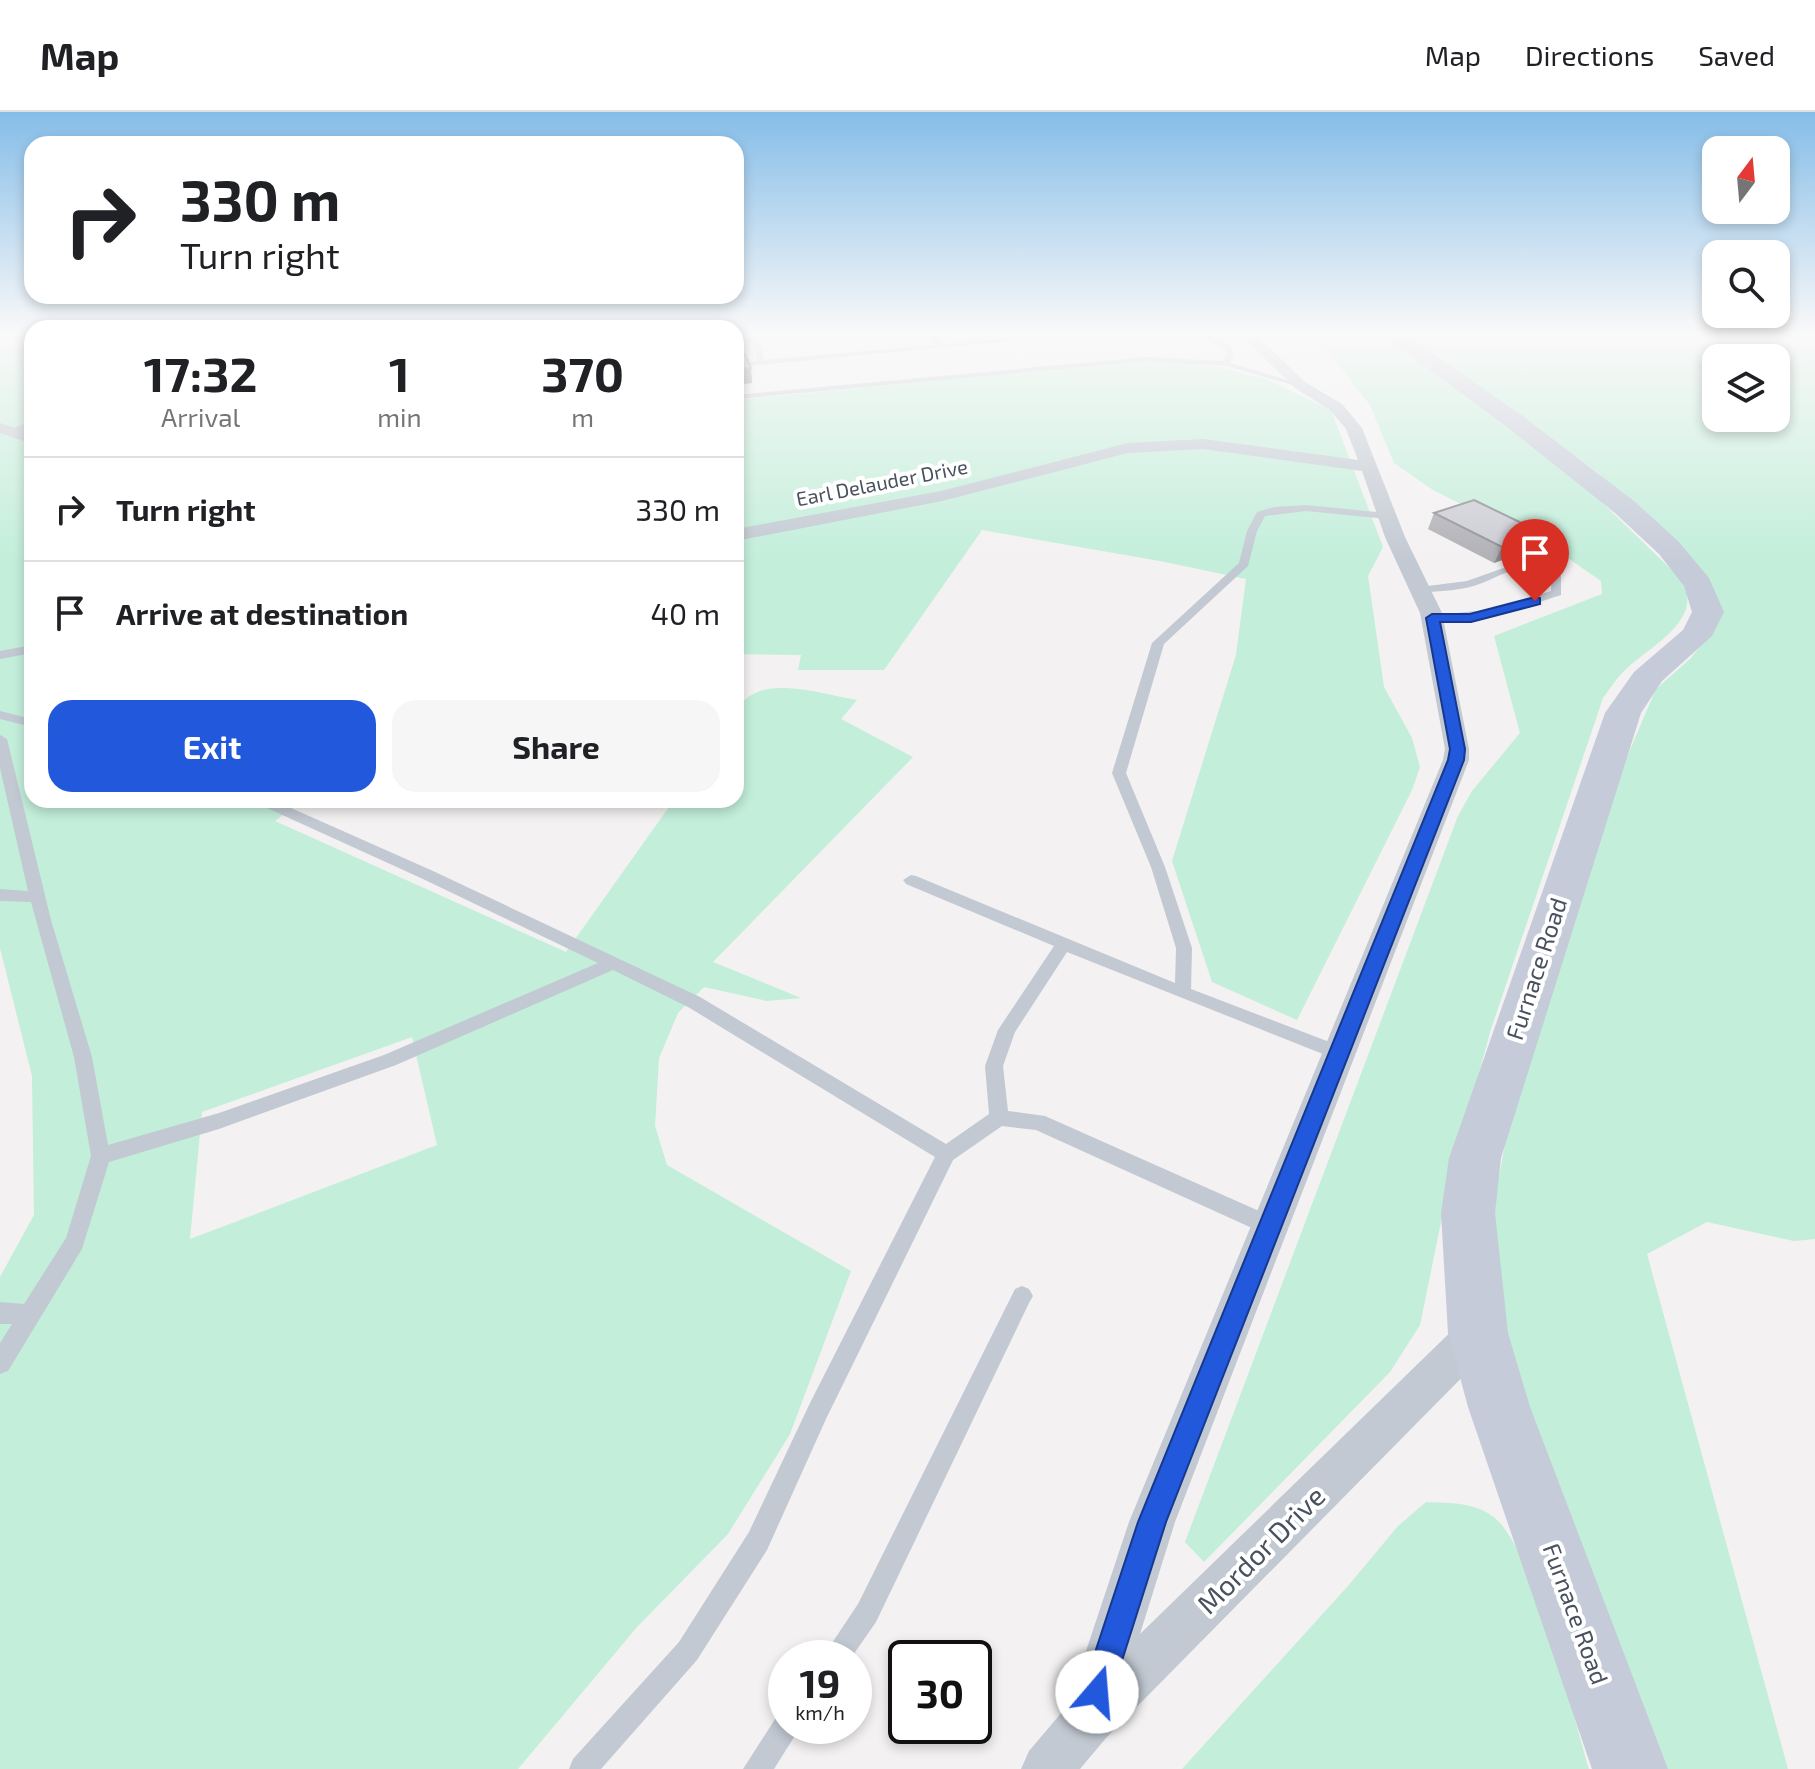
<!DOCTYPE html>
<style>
body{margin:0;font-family:"Exo 2",sans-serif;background:#f6f6f6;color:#202124;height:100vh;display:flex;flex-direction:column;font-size:30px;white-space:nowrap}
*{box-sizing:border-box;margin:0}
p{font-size:26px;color:#757577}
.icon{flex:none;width:44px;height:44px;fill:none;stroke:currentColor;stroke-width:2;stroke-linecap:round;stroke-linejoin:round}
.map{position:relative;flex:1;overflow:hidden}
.sheet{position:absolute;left:24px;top:208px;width:720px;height:488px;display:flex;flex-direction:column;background:#fff;border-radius:24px;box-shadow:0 4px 12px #0003}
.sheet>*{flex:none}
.guide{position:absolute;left:24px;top:24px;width:720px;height:168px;border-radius:24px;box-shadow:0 4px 12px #0003;background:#fff;color:#202124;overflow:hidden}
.needle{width:52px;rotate:16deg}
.controls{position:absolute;left:1702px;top:24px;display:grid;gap:16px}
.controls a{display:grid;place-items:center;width:88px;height:88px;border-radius:16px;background:#fff;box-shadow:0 4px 12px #0003;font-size:40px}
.speed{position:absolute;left:768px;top:1528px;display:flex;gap:16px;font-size:40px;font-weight:700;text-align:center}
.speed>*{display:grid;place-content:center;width:104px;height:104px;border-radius:50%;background:#fff;box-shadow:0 4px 12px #0003;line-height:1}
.speed small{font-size:20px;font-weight:400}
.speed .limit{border:4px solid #111;border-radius:12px;background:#fff;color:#111}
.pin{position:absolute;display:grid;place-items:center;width:68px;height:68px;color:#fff;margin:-82px -34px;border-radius:50% 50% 50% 0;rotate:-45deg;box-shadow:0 0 8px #0007}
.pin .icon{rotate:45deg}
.me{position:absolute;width:88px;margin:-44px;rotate:18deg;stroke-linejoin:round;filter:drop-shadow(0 0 6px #0008)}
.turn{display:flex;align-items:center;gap:28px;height:168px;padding:0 24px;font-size:36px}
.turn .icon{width:104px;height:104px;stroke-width:2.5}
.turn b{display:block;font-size:56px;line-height:68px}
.eta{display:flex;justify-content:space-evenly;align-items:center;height:136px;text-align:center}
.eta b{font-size:48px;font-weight:700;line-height:56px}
.primary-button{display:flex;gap:16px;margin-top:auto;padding:16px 24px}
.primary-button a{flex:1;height:92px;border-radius:24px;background:#2258dc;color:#fff;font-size:32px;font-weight:700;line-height:92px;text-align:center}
.primary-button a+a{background:#f6f6f6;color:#202124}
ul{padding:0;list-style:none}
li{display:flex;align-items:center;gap:24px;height:104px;padding:0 24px;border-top:2px solid #e0e0e0}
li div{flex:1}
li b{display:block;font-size:30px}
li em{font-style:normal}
header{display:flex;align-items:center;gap:48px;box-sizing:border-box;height:112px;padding:0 40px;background:#fff;border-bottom:2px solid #e0e0e0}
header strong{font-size:38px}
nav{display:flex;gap:44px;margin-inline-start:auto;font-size:28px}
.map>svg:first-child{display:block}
.green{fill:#c2eeda;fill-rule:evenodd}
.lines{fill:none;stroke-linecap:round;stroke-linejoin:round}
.service{fill:#c2c9d2;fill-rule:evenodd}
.minor{fill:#c2c9d2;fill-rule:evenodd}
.secondary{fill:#c5cbd8;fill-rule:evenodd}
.wall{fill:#afafb5}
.shaded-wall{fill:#8e8f94}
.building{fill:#cbccd3;stroke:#8e8f94;stroke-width:2}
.route{fill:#2258dc;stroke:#16398f;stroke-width:2}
.labels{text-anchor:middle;stroke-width:8;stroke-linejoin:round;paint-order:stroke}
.far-street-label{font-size:20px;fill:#4a515e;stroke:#fff}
.street-label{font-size:24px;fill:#4a515e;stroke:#fff}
.near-street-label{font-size:28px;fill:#4a515e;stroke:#fff}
</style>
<header>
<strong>Map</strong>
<nav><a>Map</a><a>Directions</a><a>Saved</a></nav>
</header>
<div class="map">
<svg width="1815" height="1657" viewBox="0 0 1815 1657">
<rect width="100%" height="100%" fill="#f3f1f1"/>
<g class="green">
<path d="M0 220H32V688H301L275 709 566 840 674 688H736C736 670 731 614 737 600 753 558 824 583 857 588L841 607 913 645 713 850 801 886 767 889 704 875 678 901 659 946 655 1014 667 1053 851 1159 790 1322 728 1422 637 1515 518 1657H0V1165L34 1103 32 964 0 836ZM412 925 437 1033 190 1127 202 1000Z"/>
<path d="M1305 220H1380L1581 370 1681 467C1706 507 1652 533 1626 557 1617 565 1610 577 1603 586L1491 917 1450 1066 1420 1213 1390 1260 1204 1450 1185 1430 1458 704 1472 679 1520 621 1494 524 1602 482 1601 469 1568 446 1433 378 1394 351 1370 293 1332 245Z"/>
<path d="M1402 220H1815V1127L1794 1129 1707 1110 1647 1142 1788 1657H1658L1500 1217 1491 1107 1507 1022 1590 731 1656 577 1690 547 1717 513 1702 461 1597 360ZM1716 246H1776V306H1716Z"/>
<polygon points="1148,247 1220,255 1266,267 1331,298 1383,435 1368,464 1384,575 1412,626 1420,655 1412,678 1297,908 1212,870 1172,749 1236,543 1246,467 1160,449 982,418 884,558 798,558 801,543 736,542 736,288"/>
<path d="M1426 1390C1449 1391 1477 1390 1496 1407 1533 1439 1573 1603 1589 1657H1182L1348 1474 1398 1414Z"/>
</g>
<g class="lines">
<g class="service">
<polygon points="924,220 932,220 943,232 1073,220 1105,220 736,255 736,251 757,249 753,232 740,228 743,224 760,229 764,248 935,233"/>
<polygon points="1193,220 1203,220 1231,234 1234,243 1230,251 1304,273 1300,275 1226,254 1147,249 736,287 736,283 1147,245 1223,249 1226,243 1225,237"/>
<polygon points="32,309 32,315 10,322 6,319"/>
<polygon points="1306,393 1387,401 1392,404 1387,407 1306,399 1265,404 1257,419 1248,454 1164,532 1126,661 1165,755 1192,836 1191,877 1345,936 1348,941 1345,946 1339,948 1333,946 1067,840 1015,920 1003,954 1008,999 1045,1004 1277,1107 1280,1114 1277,1121 1270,1123 1263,1121 1036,1018 1002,1014 953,1048 826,1307 767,1438 697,1548 601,1657 569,1657 573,1647 679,1530 749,1420 810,1291 935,1045 688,895 613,858 396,953 219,1017 109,1050 82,1137 8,1259 0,1262 0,1231 12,1212 0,1212 0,1190 24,1192 66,1126 91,1044 74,945 31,790 0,789 0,777 28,779 0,656 0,623 7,627 51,808 92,945 108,1033 219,1001 384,943 598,851 423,767 256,691 254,688 273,688 433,759 700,885 946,1032 989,1002 985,954 998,918 1054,834 906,772 903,768 911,763 916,764 1175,871 1176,836 1151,755 1112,661 1152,531 1239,451 1247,419 1257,400 1274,395"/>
<path d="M1526 448 1552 451 1561 459V483L1496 504 1432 509 1428 508V504L1496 497 1551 479 1552 462C1527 442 1496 469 1470 475 1454 479 1437 479 1420 481L1414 478 1420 475 1467 469Z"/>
<polygon points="32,533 32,541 0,547 0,539"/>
<polygon points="0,599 32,607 32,615 0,607"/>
<polygon points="1022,1174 1029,1177 1033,1184 1029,1191 876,1510 851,1546 822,1546 858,1492 1015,1177"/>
<polygon points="786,1601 786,1614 801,1614 774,1657 743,1657 777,1604"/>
</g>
<g class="minor">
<polygon points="1238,220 1253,220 1305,270 1342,292 1362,316 1405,425 1442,501 1469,637 1469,648 1175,1410 1140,1522 1464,1207 1478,1201 1492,1207 1498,1221 1492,1235 1106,1626 1080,1657 1021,1657 1029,1639 1068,1593 1129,1410 1443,648 1445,637 1420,501 1385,425 1362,359 1203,337 1128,341 942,389 736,429 736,417 941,379 1128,331 1203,327 1358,348 1346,317 1330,298 1295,276"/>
<polygon points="0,311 32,321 32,332 0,321"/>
</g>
<polygon class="secondary" points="1378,220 1402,220 1524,305 1634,389 1679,430 1709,466 1724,500 1712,524 1662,569 1641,601 1501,1046 1495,1101 1508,1221 1530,1295 1668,1657 1592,1657 1468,1295 1448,1221 1441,1101 1449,1046 1605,601 1634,560 1683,518 1692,500 1684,474 1659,442 1615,401 1507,315"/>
</g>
<polygon class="wall" points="1434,401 1542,421 1534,436 1494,451 1428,417"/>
<g class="shaded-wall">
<polygon points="741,233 743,247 736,249 736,234"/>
<polygon points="751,256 752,271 736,273 736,257"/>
<polygon points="1542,421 1534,436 1494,451 1502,435"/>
</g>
<g class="building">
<polygon points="736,220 737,220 741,233 736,234"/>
<polygon points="745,242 751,256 736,257 736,243"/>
<polygon points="1474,388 1542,421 1502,435 1434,401"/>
</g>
<linearGradient id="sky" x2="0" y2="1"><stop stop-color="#85bde8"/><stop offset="0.49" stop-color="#faf9f9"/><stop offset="1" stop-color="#faf9f9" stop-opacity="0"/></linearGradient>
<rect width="1815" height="452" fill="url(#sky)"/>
<polygon class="route" points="1535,485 1540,486 1540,492 1471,510 1440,510 1465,637 1464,648 1166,1410 1112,1580 1108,1591 1097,1595 1086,1591 1082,1580 1138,1410 1448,648 1450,637 1426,506 1432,502 1470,502"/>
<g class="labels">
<g class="far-street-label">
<text transform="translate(882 371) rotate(-11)" y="7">Earl Delauder Drive</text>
</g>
<g class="street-label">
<text transform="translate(1537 857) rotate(-72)" y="8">Furnace Road</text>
<text transform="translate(1575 1502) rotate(70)" y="8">Furnace Road</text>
</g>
<g class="near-street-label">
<text transform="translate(1261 1438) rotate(-45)" y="10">Mordor Drive</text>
</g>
</g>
</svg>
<div class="controls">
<a><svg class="needle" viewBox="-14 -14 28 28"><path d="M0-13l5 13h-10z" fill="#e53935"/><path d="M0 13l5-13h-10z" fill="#757577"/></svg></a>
<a><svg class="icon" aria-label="search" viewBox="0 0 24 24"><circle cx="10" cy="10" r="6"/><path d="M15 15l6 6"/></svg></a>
<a><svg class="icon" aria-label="layers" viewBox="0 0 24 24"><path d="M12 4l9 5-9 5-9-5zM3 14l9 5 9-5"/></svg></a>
</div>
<div class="speed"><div>19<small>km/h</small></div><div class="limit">30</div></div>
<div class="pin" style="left:1535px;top:489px;background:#d93025"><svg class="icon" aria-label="arrive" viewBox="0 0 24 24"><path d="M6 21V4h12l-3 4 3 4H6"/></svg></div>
<svg class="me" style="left:1097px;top:1580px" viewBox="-20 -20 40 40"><circle r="19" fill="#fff"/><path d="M0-13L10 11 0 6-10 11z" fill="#2258dc"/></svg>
<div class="guide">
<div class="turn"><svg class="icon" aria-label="right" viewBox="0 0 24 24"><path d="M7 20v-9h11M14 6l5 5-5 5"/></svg><div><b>330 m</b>Turn right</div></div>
</div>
<section class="sheet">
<div class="eta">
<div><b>17:32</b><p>Arrival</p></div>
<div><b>1</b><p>min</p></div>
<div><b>370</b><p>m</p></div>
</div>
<ul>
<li><svg class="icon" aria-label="right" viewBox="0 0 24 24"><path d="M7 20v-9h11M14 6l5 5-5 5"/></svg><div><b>Turn right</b></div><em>330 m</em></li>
<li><svg class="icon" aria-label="arrive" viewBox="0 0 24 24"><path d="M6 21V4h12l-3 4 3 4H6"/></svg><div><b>Arrive at destination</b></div><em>40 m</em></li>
</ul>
<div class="primary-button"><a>Exit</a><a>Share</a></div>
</section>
</div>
